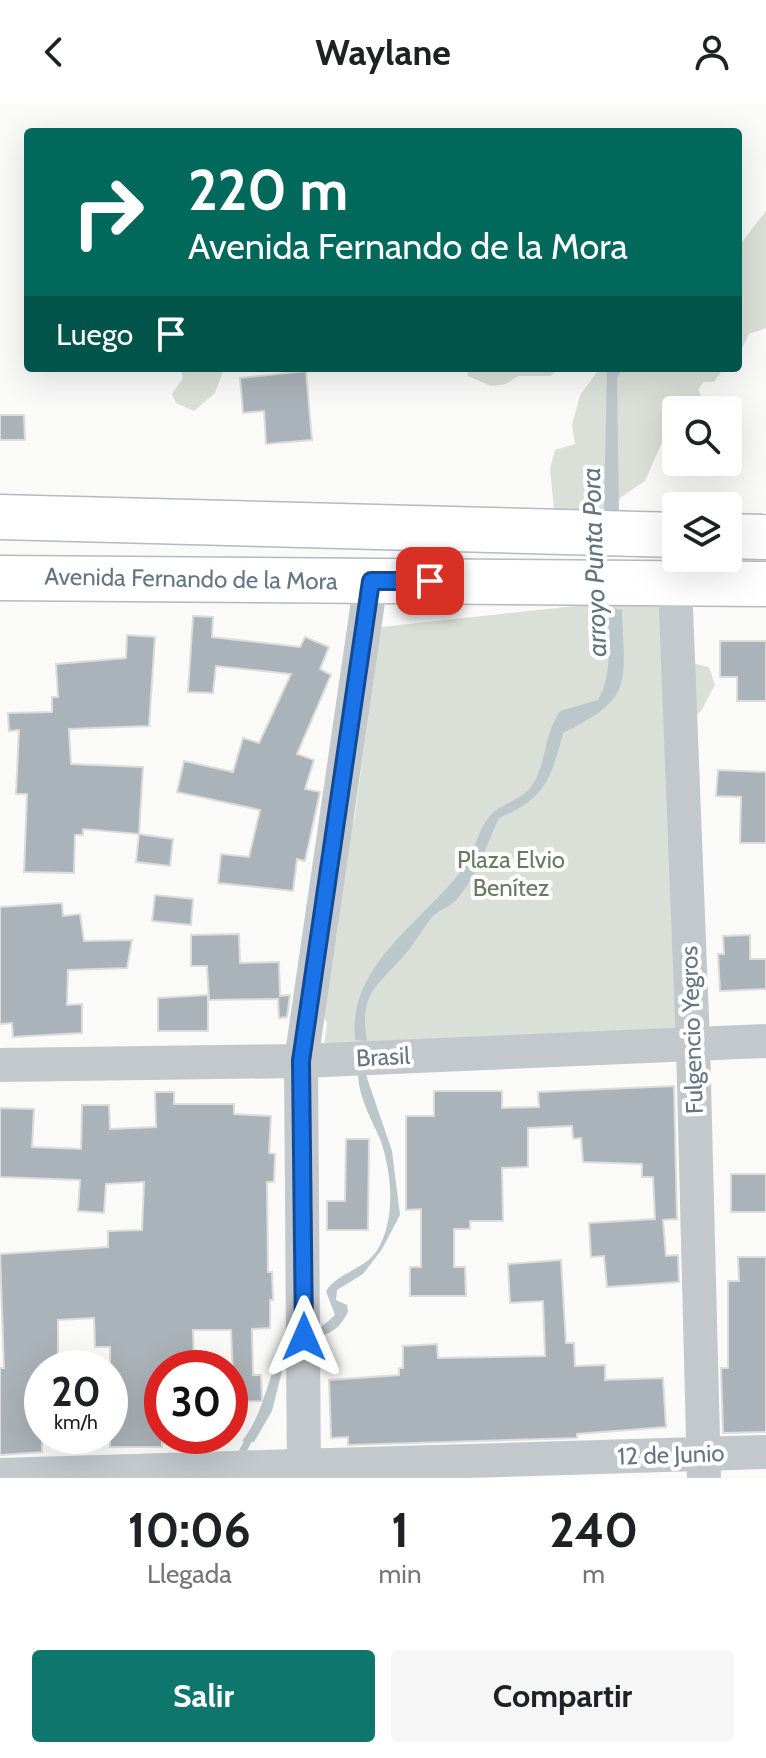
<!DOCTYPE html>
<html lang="es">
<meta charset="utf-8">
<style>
body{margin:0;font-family:Cabin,sans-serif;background:#f6f6f6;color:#202124;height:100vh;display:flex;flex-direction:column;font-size:30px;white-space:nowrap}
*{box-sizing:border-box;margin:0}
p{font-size:26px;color:#757577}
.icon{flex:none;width:44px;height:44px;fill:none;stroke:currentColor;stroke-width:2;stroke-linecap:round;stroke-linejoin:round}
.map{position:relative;height:1374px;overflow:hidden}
.drawer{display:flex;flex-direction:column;background:#fff;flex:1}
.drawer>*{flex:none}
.top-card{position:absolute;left:24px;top:24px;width:718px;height:244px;border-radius:8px;box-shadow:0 8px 32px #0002;background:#00695c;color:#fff;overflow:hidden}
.buttons{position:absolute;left:662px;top:292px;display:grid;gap:16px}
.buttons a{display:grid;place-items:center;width:80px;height:80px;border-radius:8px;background:#fff;box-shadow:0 8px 32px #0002;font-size:40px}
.speed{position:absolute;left:24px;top:1246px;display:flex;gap:16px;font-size:40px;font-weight:700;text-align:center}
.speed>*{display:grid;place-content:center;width:104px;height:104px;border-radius:50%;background:#fff;box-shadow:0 8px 32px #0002;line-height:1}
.speed small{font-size:20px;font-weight:400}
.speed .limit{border:12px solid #d22;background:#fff;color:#111}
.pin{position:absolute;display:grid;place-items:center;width:68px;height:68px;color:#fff;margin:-34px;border-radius:16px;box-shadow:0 4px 12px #0006}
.me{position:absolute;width:88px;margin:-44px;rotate:0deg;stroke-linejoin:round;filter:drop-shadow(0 0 6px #0008)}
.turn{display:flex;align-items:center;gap:28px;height:168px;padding:0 32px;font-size:36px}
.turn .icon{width:104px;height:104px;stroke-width:2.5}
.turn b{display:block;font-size:56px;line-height:68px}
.then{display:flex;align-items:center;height:76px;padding:0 32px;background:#0003;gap:16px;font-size:30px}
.eta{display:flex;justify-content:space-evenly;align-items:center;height:136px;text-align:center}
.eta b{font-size:48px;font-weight:800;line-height:56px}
.button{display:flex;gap:16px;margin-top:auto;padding:16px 32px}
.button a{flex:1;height:92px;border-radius:8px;background:#0f766e;color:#fff;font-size:32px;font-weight:800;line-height:92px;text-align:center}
.button a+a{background:#f6f6f6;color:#202124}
header{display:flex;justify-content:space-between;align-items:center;height:104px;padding:0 32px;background:#fff;font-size:36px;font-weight:800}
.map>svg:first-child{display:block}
.green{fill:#dadfd7}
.water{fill:#bbc7cb}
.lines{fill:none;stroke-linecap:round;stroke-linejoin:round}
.stream{stroke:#bbc7cb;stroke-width:7}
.building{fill:#aab3b9;stroke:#dcdcda;stroke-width:2}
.major-casing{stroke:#b5babe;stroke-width:47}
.minor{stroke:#c3c8cc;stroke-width:34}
.major{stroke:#fff;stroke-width:44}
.route-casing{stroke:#114b97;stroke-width:20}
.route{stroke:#1a73e8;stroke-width:14}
.labels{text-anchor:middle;stroke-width:8;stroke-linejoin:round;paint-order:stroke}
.street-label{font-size:24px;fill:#657683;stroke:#fff}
.park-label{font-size:24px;fill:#687a64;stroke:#fff}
.water-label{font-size:26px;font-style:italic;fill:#60757c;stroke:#fff}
</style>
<header><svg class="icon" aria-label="back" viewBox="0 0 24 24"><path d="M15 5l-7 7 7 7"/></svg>Waylane<svg class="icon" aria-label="person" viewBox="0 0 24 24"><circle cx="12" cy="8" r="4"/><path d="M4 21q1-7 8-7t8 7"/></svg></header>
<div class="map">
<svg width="766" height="1374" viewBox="0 0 766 1374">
<rect width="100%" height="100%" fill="#fafaf8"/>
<g class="green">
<polygon points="766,107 766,224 749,230 738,252 738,143"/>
<polygon points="180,264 224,264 215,289 194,307 176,299 172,290 183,274"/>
<polygon points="466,264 557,264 557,265 551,272 518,272 506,280 491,282 468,272"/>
<polygon points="600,264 724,264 714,278 704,278 698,285 702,294 699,299 676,306 645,377 620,394 612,420 555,415 550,365 555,346 575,340 572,321 580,291"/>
<polygon points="667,492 692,559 709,563 715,581 701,607 685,622 677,927 324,942 327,919 322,909 338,823 342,738 354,717 381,523"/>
</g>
<g class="water">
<polygon points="607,264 622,264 617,274 619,407 604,406"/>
<path d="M606 503 622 506C624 580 635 594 563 629 551 675 545 695 499 714 486 742 478 770 457 795 450 803 439 806 432 813 422 825 414 841 403 853 375 883 359 892 367 937L355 936C348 859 424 818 465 762 476 746 477 727 489 713 500 699 524 696 533 680 547 657 543 633 560 607L598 596C614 566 608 536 606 503Z"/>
<path d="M358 971H366L392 1047 400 1111 382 1145 363 1170 337 1186 336 1196 347 1201 348 1208C340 1223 334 1228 319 1233L318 1226 335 1211 326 1187C338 1168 365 1166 378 1145 396 1114 392 1068 380 1035 371 1014 359 994 358 971Z"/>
<path d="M290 1231 295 1246 283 1263 272 1307 254 1338 242 1337C268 1305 267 1264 290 1231Z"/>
</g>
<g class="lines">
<polyline class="stream" points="239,1354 252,1330"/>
</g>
<g class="building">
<polygon points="306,267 312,336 266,340 264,307 243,309 240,274"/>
<polygon points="0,311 24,311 25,336 0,336"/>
<polygon points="193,512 213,513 212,533 300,543 305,533 329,543 320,565 331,571 297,650 314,656 305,685 320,688 305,757 297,755 293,787 218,779 221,750 249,753 260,706 177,688 184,657 233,668 243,634 259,639 291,570 216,562 213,589 188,588"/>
<polygon points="127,531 155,533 149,622 69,625 71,660 143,663 139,730 83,725 83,731 75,731 74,769 24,768 27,690 16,690 19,626 9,627 8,609 52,608 52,593 58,593 56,560 126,554"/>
<polygon points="720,537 766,537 766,597 737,597 737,573 720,573"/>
<polygon points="718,666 766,668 766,739 740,739 741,693 716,692"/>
<polygon points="139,730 173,735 170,762 136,758"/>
<polygon points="155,791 193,795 191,821 152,817"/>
<polygon points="62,799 63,812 80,810 84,837 132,836 127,864 68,866 67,901 82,900 82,929 13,933 12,919 0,920 0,803"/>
<polygon points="239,830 240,859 279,858 280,892 290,891 287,913 279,914 278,895 209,896 207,862 191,862 191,831"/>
<polygon points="750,831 750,855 766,855 766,885 720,887 718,850 724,850 723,832"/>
<polygon points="208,891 208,927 158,927 158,894"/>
<polygon points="674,982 677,1115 663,1116 666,1152 678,1151 679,1178 607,1183 604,1152 591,1153 589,1119 655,1115 653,1073 642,1073 642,1060 583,1058 581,1034 573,1035 572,1022 528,1024 528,1063 502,1064 503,1117 470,1117 470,1125 454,1125 454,1163 465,1163 466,1192 410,1192 410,1163 421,1163 421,1105 406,1106 406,1012 434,1012 434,987 502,987 502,1004 539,1003 538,988"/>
<polygon points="155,988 174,988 174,1000 234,1000 234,1010 271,1012 269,1049 275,1050 274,1078 267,1078 268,1168 272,1168 273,1196 270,1196 270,1224 252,1225 253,1271 261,1271 262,1297 234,1298 231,1226 193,1226 194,1264 162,1264 162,1343 110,1343 110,1243 95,1243 94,1214 58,1216 58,1264 42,1264 42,1348 0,1351 0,1264 4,1264 0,1150 108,1143 108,1127 142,1126 144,1078 106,1080 104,1109 78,1107 80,1076 0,1073 0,1004 34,1005 32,1043 81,1045 82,1001 109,1001 110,1025 156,1023"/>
<polygon points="346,1035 369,1035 368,1126 327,1126 327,1097 345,1097"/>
<rect x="731" y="1070" width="35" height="38"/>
<polygon points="738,1153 766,1153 766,1328 723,1329 721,1264 728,1264 728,1177 739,1177"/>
<polygon points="561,1156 566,1239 574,1239 575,1262 605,1261 605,1276 663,1274 666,1323 577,1330 577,1334 348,1341 348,1333 331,1334 329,1276 399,1271 399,1264 403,1264 403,1242 437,1240 438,1254 545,1252 543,1197 510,1199 508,1160"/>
</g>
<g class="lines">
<g class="major-casing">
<g id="major">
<polyline points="0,413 676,431"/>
<polyline points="728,432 766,433"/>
<polyline points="0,474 766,480"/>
</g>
</g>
<g class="minor">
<polyline points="675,479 693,940 704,1374"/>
<polyline points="0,961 301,957 766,937"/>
<polyline points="0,1371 766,1348"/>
<polyline points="304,1374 301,957 371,477"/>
</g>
<use href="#major" class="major"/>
</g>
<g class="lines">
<g class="route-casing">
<polyline id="route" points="304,1233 301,957 371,477 430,477"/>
</g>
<use href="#route" class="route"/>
</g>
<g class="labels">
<g class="street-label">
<text transform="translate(191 475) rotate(1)" y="8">Avenida Fernando de la Mora</text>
<text transform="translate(692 926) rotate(-92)" y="8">Fulgencio Yegros</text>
<text transform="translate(383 953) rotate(-3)" y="8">Brasil</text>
<text transform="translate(671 1351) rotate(-2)" y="8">12 de Junio</text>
</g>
<g class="park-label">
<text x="511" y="764">Plaza Elvio<tspan x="511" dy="28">Benítez</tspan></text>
</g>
<g class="water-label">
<text transform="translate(594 458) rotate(-92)" y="9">arroyo Punta Pora</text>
</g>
</g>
</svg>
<div class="buttons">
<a><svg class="icon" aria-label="search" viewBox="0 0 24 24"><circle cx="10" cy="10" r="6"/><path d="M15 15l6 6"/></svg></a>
<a><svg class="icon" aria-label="layers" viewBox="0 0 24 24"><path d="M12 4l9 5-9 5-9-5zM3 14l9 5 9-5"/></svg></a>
</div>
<div class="speed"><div>20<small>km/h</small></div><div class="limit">30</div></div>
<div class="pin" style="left:430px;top:477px;background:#d93025"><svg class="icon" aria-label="arrive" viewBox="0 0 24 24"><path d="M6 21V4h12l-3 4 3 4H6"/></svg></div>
<svg class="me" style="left:304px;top:1233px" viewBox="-20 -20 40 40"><path d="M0-17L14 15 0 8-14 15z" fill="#1a73e8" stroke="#fff" stroke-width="4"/></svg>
<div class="top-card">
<div class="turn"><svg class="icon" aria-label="right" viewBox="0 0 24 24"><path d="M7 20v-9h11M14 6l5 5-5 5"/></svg><div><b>220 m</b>Avenida Fernando de la Mora</div></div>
<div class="then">Luego<svg class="icon" aria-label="arrive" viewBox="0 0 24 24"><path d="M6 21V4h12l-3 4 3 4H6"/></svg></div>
</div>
</div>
<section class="drawer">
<div class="eta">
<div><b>10:06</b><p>Llegada</p></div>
<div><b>1</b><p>min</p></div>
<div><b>240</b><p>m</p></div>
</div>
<div class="button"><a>Salir</a><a>Compartir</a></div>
</section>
